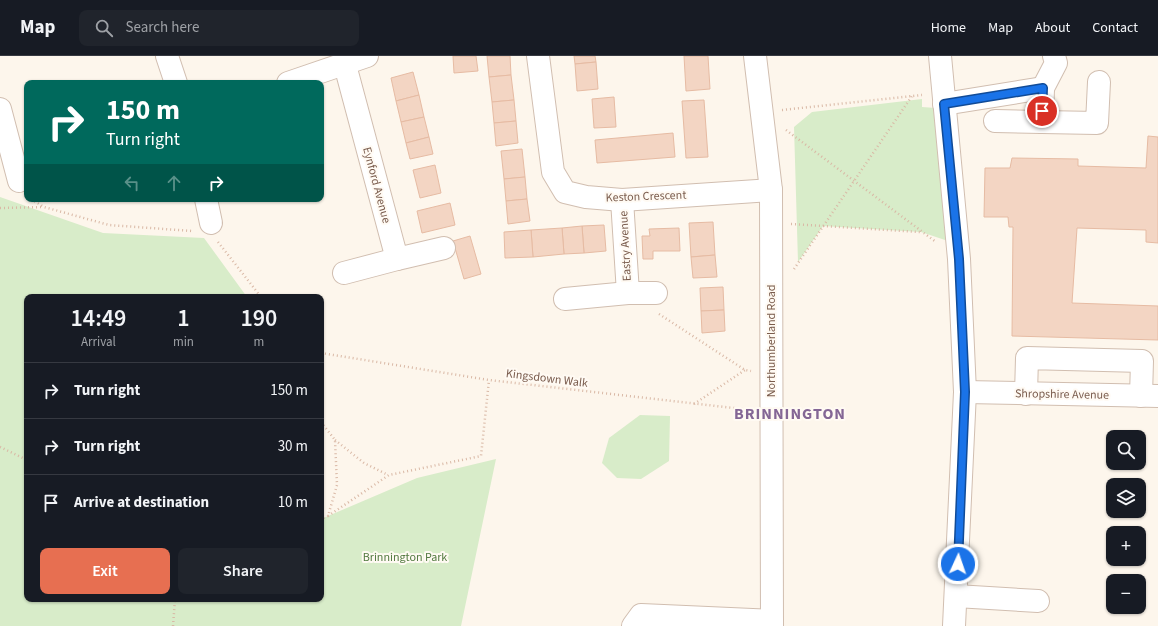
<!DOCTYPE html>
<meta charset="utf-8">
<style>
body{margin:0;font-family:"Source Sans 3",sans-serif;background:#20242c;color:#f1f3f6;height:100vh;display:flex;flex-direction:column;font-size:15px;white-space:nowrap}
*{box-sizing:border-box;margin:0}
p{font-size:13px;color:#9ea1a6}
.icon{flex:none;width:22px;height:22px;fill:none;stroke:currentColor;stroke-width:2;stroke-linecap:round;stroke-linejoin:round}
.map{position:relative;flex:1;overflow:hidden}
.details{position:absolute;left:24px;top:238px;width:300px;height:308px;display:flex;flex-direction:column;background:#171b24;border-radius:8px;box-shadow:0 1px 3px #0004}
.details>*{flex:none}
.guide{position:absolute;left:24px;top:24px;width:300px;height:122px;border-radius:8px;box-shadow:0 1px 3px #0004;background:#00695c;color:#fff;overflow:hidden}
.controls{position:absolute;left:1106px;top:374px;display:grid;gap:8px}
.controls a{display:grid;place-items:center;width:40px;height:40px;border-radius:8px;background:#171b24;box-shadow:0 1px 3px #0004;font-size:20px}
.pin{position:absolute;display:grid;place-items:center;width:34px;height:34px;color:#fff;margin:-17px;border:2px solid #fff;border-radius:50%;box-shadow:0 1px 4px #0007}
.me{position:absolute;width:44px;margin:-22px;rotate:3deg;stroke-linejoin:round;filter:drop-shadow(0 0 3px #0008)}
.turn{display:flex;align-items:center;gap:14px;height:84px;padding:0 16px;font-size:18px}
.turn .icon{width:52px;height:52px;stroke-width:2.5}
.turn b{display:block;font-size:28px;line-height:34px}
.lanes{display:flex;align-items:center;height:38px;padding:0 16px;background:#0003;justify-content:center;gap:20px;direction:ltr}
.lanes .off{opacity:.35}
.eta{display:flex;justify-content:space-evenly;align-items:center;height:68px;text-align:center}
.eta b{font-size:24px;font-weight:600;line-height:28px}
.action{display:flex;gap:8px;margin-top:auto;padding:8px 16px}
.action a{flex:1;height:46px;border-radius:8px;background:#e76f51;color:#fff;font-size:16px;font-weight:600;line-height:46px;text-align:center}
.action a+a{background:#20242c;color:#f1f3f6}
ul{padding:0;list-style:none}
li{display:flex;align-items:center;gap:12px;height:56px;padding:0 16px;border-top:1px solid #363941}
li div{flex:1}
li b{display:block;font-size:15px}
li em{font-style:normal}
header{display:flex;align-items:center;gap:24px;box-sizing:border-box;height:56px;padding:0 20px;background:#171b24;border-bottom:1px solid #363941}
header strong{font-size:19px}
nav{display:flex;gap:22px;margin-inline-start:auto;font-size:14px}
.search{width:280px;height:36px;background:#20242c;display:flex;align-items:center;gap:10px;box-sizing:border-box;padding:0 14px;border-radius:8px;color:#9ea1a6;font-size:15px}
.map>svg:first-child{display:block}
.green{fill:#d8ecc9}
.building{fill:#f3d5c3;stroke:#e6bba3}
.lines{fill:none;stroke-linecap:round;stroke-linejoin:round}
.minor-casing{stroke:#d1beb0;stroke-width:24}
.path{stroke:#d9b8a5;stroke-width:2.5;stroke-dasharray:1 3;stroke-linecap:butt}
.minor{stroke:#fff;stroke-width:22}
.route-casing{stroke:#114b97;stroke-width:10}
.route{stroke:#1a73e8;stroke-width:7}
.labels{text-anchor:middle;stroke-width:4;stroke-linejoin:round;paint-order:stroke}
.street-label{font-size:12px;fill:#7a5c4d;stroke:#fffaf3}
.park-label{font-size:12px;fill:#537a41;stroke:#fffaf3}
.district-label{font-size:16px;font-weight:bold;letter-spacing:1px;fill:#846695;stroke:#fffaf3}
</style>
<header>
<strong>Map</strong>
<div class="search"><svg class="icon" aria-label="search" viewBox="0 0 24 24"><circle cx="10" cy="10" r="6"/><path d="M15 15l6 6"/></svg>Search here</div>
<nav><a>Home</a><a>Map</a><a>About</a><a>Contact</a></nav>
</header>
<div class="map">
<svg width="1158" height="570" viewBox="0 0 1158 570">
<rect width="100%" height="100%" fill="#fdf6ec"/>
<g class="green">
<polygon points="922,43 922,51 936,52 948,185 921,176 823,170 798,206 794,71 812,56"/>
<polygon points="0,141 103,177 204,182 247,241 27,241 27,543 321,543 321,463 417,422 496,403 461,570 0,570"/>
<polygon points="640,359 670,360 669,405 641,423 617,422 602,407 609,382"/>
</g>
<g class="building">
<polygon points="453,0 476,0 478,15 454,17"/>
<polygon points="487,0 510,0 511,19 489,21"/>
<polygon points="574,0 595,0 596,6 575,8"/>
<polygon points="684,0 708,0 710,33 686,35"/>
<polygon points="596,6 598,33 577,35 575,8"/>
<polygon points="413,16 419,39 396,45 391,22"/>
<polygon points="511,19 514,44 492,46 489,21"/>
<polygon points="419,39 424,61 401,66 396,45"/>
<polygon points="614,41 616,71 594,72 592,43"/>
<polygon points="514,44 516,65 494,67 492,46"/>
<polygon points="704,44 708,101 686,102 682,45"/>
<polygon points="424,61 429,81 406,87 401,66"/>
<polygon points="516,65 518,87 496,90 494,67"/>
<polygon points="673,77 675,101 597,107 595,84"/>
<polygon points="1148,80 1158,81 1158,187 1146,186 1146,174 1077,172 1072,247 1158,250 1158,284 1012,280 1013,171 1009,171 1008,161 984,161 985,112 1010,112 1012,102 1078,103 1078,110 1146,112"/>
<polygon points="429,81 433,98 410,103 406,87"/>
<polygon points="522,93 525,121 504,123 501,95"/>
<polygon points="435,109 441,137 420,142 413,114"/>
<polygon points="525,121 527,143 506,145 504,123"/>
<polygon points="527,143 530,165 508,168 506,145"/>
<polygon points="450,147 455,169 422,177 417,155"/>
<polygon points="713,166 715,199 691,201 689,167"/>
<polygon points="604,169 606,195 584,197 582,170"/>
<polygon points="582,170 584,197 564,198 562,172"/>
<polygon points="562,172 564,198 533,201 531,174"/>
<polygon points="679,172 680,195 653,195 653,203 643,203 642,180 650,180 649,173"/>
<polygon points="531,174 533,201 505,202 504,176"/>
<polygon points="470,180 481,218 464,223 453,185"/>
<polygon points="715,199 717,221 693,222 691,201"/>
<polygon points="723,231 724,254 701,255 700,232"/>
<polygon points="724,254 725,275 702,277 701,255"/>
</g>
<g class="lines">
<g class="minor-casing">
<g id="minor">
<polyline points="167,0 176,27"/>
<polyline points="538,0 553,116 565,136 586,141 622,144 771,134"/>
<polyline points="755,0 771,134 772,570"/>
<polyline points="940,0 959,203 965,336 954,570"/>
<polyline points="345,9 397,203 444,192"/>
<polyline points="288,27 367,0"/>
<polyline points="1043,32 1056,7 1054,0"/>
<polyline points="944,48 1043,32 1042,66 1097,67 1099,26"/>
<polyline points="0,53 19,125"/>
<polyline points="995,65 1042,66"/>
<polyline points="206,143 211,167"/>
<polyline points="622,144 628,237"/>
<polyline points="344,217 397,203"/>
<polyline points="565,243 628,237 656,237"/>
<polyline points="965,336 1158,340"/>
<polyline points="1026,338 1027,302 1142,305 1141,340"/>
<polyline points="956,540 1038,545"/>
<polyline points="633,570 641,559 772,565"/>
</g>
</g>
<g class="path">
<polyline points="782,54 922,39"/>
<polyline points="786,74 936,186"/>
<polyline points="31,143 44,151 109,169 192,175"/>
<polyline points="0,152 43,151"/>
<polyline points="791,168 920,176"/>
<polyline points="218,186 261,241"/>
<polyline points="794,213 912,40"/>
<polyline points="659,258 745,314 751,315"/>
<polyline points="321,297 489,324 751,354"/>
<polyline points="694,348 745,314"/>
<polyline points="321,366 335,384 337,429 328,460 321,463"/>
<polyline points="335,384 364,407 388,419"/>
<polyline points="0,391 27,404"/>
<polyline points="328,460 389,419 481,400 489,324"/>
<polyline points="173,570 175,543"/>
</g>
<use href="#minor" class="minor"/>
</g>
<g class="lines">
<g class="route-casing">
<polyline id="route" points="958,508 965,336 959,203 944,48 1043,32 1042,55"/>
</g>
<use href="#route" class="route"/>
</g>
<g class="labels">
<g class="street-label">
<text transform="translate(377 129) rotate(75)" y="4">Eynford Avenue</text>
<text transform="translate(646 140) rotate(-2)" y="4">Keston Crescent</text>
<text transform="translate(625 190) rotate(-93)" y="4">Eastry Avenue</text>
<text transform="translate(771 285) rotate(-90)" y="4">Northumberland Road</text>
<text transform="translate(547 322) rotate(7)" y="4">Kingsdown Walk</text>
<text transform="translate(1062 338) rotate(1)" y="4">Shropshire Avenue</text>
</g>
<g class="park-label">
<text x="405" y="505">Brinnington Park</text>
</g>
<g class="district-label">
<text x="790" y="363">BRINNINGTON</text>
</g>
</g>
</svg>
<div class="controls">
<a><svg class="icon" aria-label="search" viewBox="0 0 24 24"><circle cx="10" cy="10" r="6"/><path d="M15 15l6 6"/></svg></a>
<a><svg class="icon" aria-label="layers" viewBox="0 0 24 24"><path d="M12 4l9 5-9 5-9-5zM3 14l9 5 9-5"/></svg></a>
<a>+</a>
<a>−</a>
</div>
<div class="pin" style="left:1042px;top:55px;background:#d93025"><svg class="icon" aria-label="arrive" viewBox="0 0 24 24"><path d="M6 21V4h12l-3 4 3 4H6"/></svg></div>
<svg class="me" style="left:958px;top:508px" viewBox="-20 -20 40 40"><circle r="17" fill="#1a73e8" stroke="#fff" stroke-width="3"/><path d="M0-11L8 9 0 5-8 9z" fill="#fff"/></svg>
<div class="guide">
<div class="turn"><svg class="icon" aria-label="right" viewBox="0 0 24 24"><path d="M7 20v-9h11M14 6l5 5-5 5"/></svg><div><b>150 m</b>Turn right</div></div>
<div class="lanes"><svg class="icon off" aria-label="left" viewBox="0 0 24 24"><path d="M17 20v-9H6M10 6l-5 5 5 5"/></svg><svg class="icon off" aria-label="ahead" viewBox="0 0 24 24"><path d="M12 20V5M6 11l6-6 6 6"/></svg><svg class="icon" aria-label="right" viewBox="0 0 24 24"><path d="M7 20v-9h11M14 6l5 5-5 5"/></svg></div>
</div>
<section class="details">
<div class="eta">
<div><b>14:49</b><p>Arrival</p></div>
<div><b>1</b><p>min</p></div>
<div><b>190</b><p>m</p></div>
</div>
<ul>
<li><svg class="icon" aria-label="right" viewBox="0 0 24 24"><path d="M7 20v-9h11M14 6l5 5-5 5"/></svg><div><b>Turn right</b></div><em>150 m</em></li>
<li><svg class="icon" aria-label="right" viewBox="0 0 24 24"><path d="M7 20v-9h11M14 6l5 5-5 5"/></svg><div><b>Turn right</b></div><em>30 m</em></li>
<li><svg class="icon" aria-label="arrive" viewBox="0 0 24 24"><path d="M6 21V4h12l-3 4 3 4H6"/></svg><div><b>Arrive at destination</b></div><em>10 m</em></li>
</ul>
<div class="action"><a>Exit</a><a>Share</a></div>
</section>
</div>
